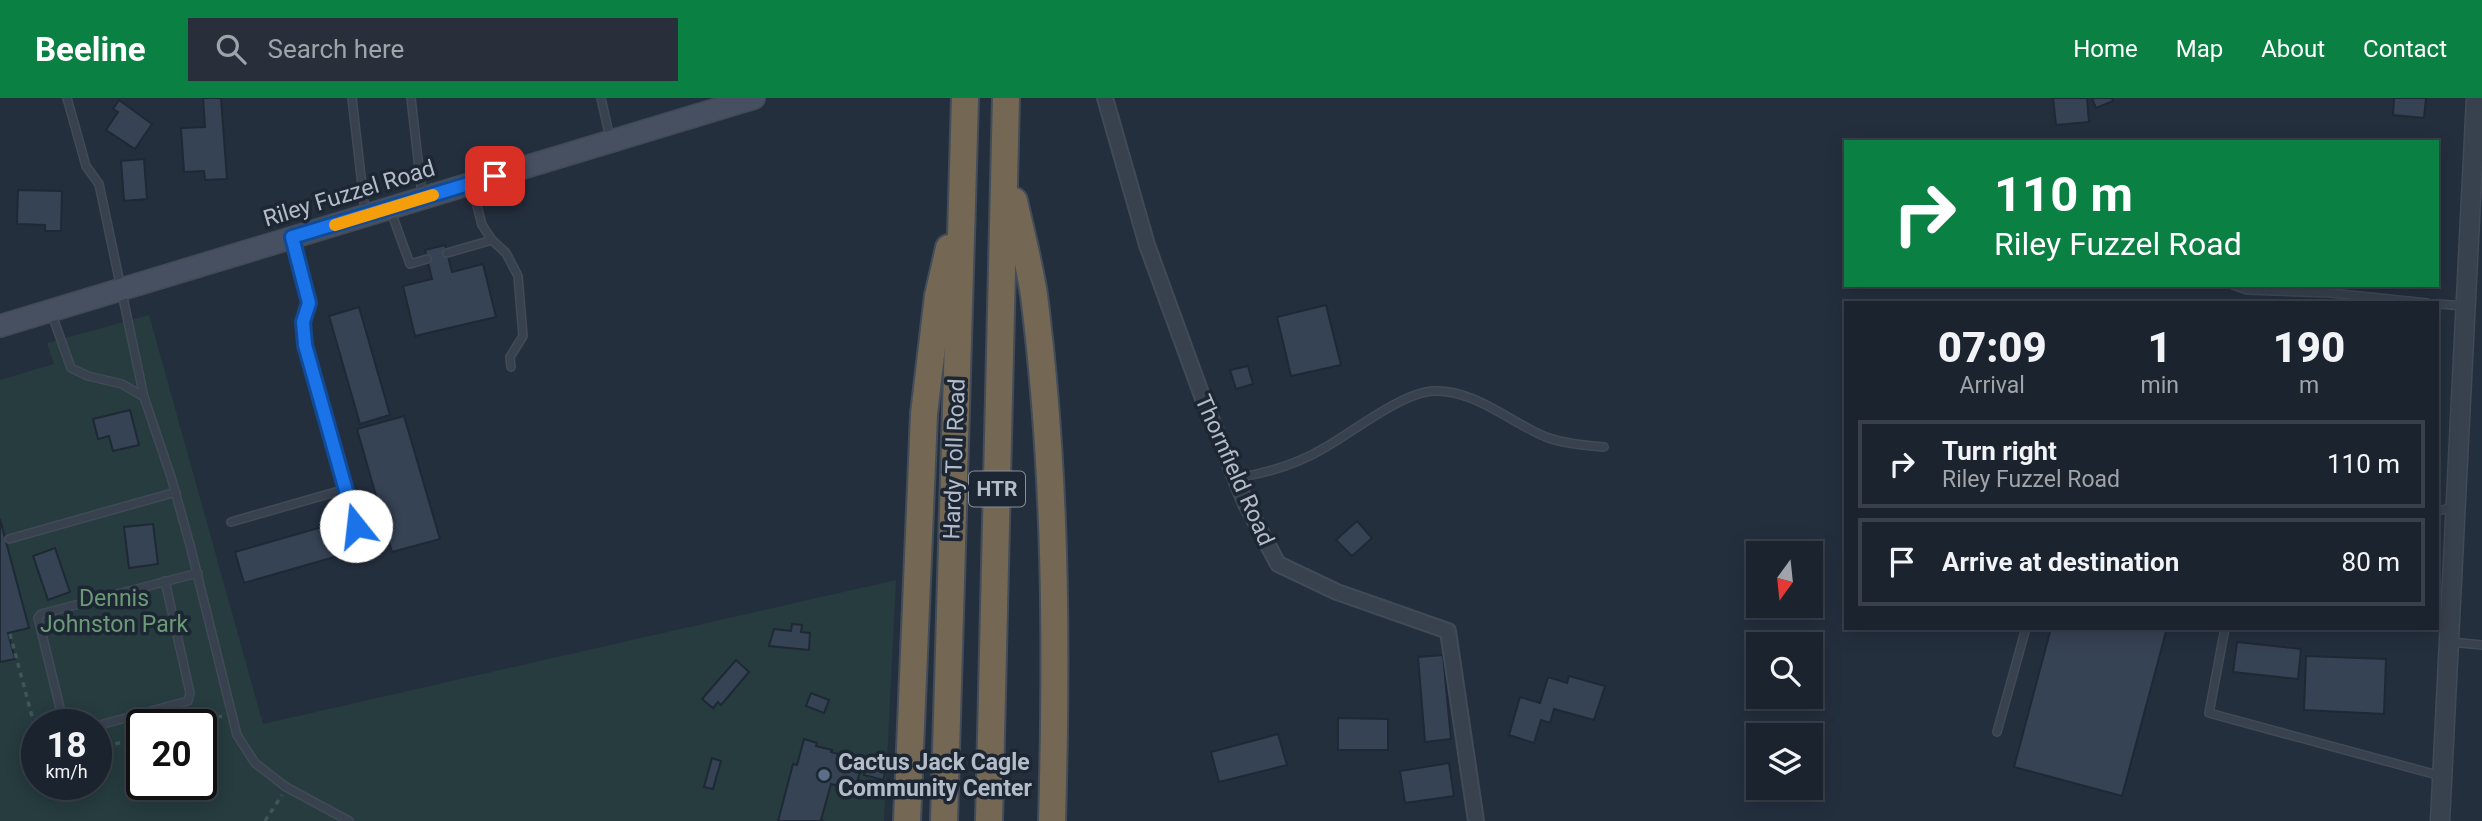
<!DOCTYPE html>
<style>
body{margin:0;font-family:Roboto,sans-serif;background:#282f3a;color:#f1f3f6;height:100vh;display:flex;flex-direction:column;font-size:26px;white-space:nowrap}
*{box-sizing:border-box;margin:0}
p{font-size:23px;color:#a0a4aa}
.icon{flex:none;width:38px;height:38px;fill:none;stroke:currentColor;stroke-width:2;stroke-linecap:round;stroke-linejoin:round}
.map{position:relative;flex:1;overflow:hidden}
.details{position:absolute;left:1844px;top:203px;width:595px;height:329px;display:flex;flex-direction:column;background:#1b232e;border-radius:0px;box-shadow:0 4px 18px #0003,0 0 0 2px #39404a}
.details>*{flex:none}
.top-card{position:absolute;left:1844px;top:42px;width:595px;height:147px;border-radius:0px;box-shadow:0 4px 18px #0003,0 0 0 2px #39404a;background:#0b8043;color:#fff;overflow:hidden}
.needle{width:46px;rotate:195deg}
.fabs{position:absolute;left:1746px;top:443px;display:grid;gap:14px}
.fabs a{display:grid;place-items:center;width:77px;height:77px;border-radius:0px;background:#1b232e;box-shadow:0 4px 18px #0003,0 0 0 2px #39404a;font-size:35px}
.speed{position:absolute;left:21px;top:611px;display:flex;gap:14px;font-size:35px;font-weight:700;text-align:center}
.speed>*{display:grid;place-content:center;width:91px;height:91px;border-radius:50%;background:#1b232e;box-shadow:0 4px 18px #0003,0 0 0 2px #39404a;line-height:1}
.speed small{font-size:18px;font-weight:400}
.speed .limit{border:4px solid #111;border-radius:10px;background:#fff;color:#111}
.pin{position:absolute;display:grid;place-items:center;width:60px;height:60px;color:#fff;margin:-30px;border-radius:14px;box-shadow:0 4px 10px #0006}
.me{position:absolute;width:77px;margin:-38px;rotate:344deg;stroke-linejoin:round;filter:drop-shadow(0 0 5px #0008)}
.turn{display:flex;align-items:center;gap:24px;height:147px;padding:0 35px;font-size:32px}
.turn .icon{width:91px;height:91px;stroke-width:2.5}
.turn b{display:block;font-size:49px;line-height:60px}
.eta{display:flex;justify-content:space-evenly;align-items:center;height:119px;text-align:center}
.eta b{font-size:42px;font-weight:800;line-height:49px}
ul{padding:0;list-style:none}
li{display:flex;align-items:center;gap:21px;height:88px;margin:0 14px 10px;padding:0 21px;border:4px solid #39404a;border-radius:0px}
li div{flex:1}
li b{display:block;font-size:26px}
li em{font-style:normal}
header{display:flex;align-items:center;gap:42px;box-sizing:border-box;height:98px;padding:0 35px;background:#0b8043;color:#fff}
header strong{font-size:33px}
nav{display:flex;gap:38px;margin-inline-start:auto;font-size:24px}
.search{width:490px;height:63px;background:#282f3a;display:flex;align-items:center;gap:18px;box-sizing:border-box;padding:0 24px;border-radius:0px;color:#a0a4aa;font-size:26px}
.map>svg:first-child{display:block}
.green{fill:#263c3f;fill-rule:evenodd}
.building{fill:#364354;stroke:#1f2835;stroke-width:2}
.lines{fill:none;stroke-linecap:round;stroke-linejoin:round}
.service-casing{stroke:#414a57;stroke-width:10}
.minor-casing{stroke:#414a57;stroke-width:18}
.tertiary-casing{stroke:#414a57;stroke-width:21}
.secondary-casing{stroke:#414a57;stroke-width:24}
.motorway-casing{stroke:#434c59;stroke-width:30}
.path{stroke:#3f5557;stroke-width:3.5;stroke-dasharray:5 5;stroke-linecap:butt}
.service{stroke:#38414e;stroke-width:7}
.minor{stroke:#38414e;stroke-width:14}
.tertiary{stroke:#38414e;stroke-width:18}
.secondary{stroke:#465061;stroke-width:21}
.motorway{stroke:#746855;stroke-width:26}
.route-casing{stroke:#114b97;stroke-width:18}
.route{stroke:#1a73e8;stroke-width:12}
.slow{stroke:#f59e0b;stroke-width:12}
.service-dot{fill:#5c6f8a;stroke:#1d2633;stroke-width:2.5}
.labels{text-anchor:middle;stroke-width:7;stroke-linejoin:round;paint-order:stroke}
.shield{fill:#1d2633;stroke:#878f9c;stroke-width:2}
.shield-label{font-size:21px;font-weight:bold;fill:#b4bcc9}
.street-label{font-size:23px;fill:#b4bcc9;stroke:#1d2633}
.park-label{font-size:23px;fill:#6b9a76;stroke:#1d2633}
.poi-label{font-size:23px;font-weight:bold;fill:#b4bcc9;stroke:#1d2633;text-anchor:start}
</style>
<header>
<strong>Beeline</strong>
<div class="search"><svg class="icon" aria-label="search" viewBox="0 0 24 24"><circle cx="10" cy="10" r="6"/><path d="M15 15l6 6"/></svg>Search here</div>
<nav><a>Home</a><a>Map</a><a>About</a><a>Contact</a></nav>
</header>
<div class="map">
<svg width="2482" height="723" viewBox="0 0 2482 723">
<rect width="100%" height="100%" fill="#242f3e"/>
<path class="green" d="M149 217 263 626 896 482 884 723H0V282L54 266 47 245ZM37 626H96V686H37ZM142 626H201V686H142Z"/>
<g class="building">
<polygon points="203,0 221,0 227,81 205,82 204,73 184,74 181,30 205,29"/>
<polygon points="2053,0 2087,0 2089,24 2056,27"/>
<polygon points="2092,0 2112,0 2113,3 2096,10"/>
<polygon points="2394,0 2426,0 2424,20 2393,17"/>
<polygon points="119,2 152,26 135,51 106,32 118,14 113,11"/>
<polygon points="144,61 147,101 124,103 121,63"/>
<polygon points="18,92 62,93 61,133 45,133 45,127 17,126"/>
<polygon points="445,147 452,174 483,166 496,219 415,238 403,188 432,181 425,152"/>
<polygon points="1326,207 1341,267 1291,278 1277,219"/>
<polygon points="359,209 390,317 360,326 329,218"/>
<polygon points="1248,268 1253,286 1236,291 1230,272"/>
<polygon points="130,312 139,347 113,353 109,338 98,341 93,321"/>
<polygon points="404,318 440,441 392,454 357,331"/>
<polygon points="0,421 29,530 8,535 15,561 0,564"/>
<polygon points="1357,423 1372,440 1352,458 1336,442"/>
<polygon points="153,426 158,466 129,470 124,429"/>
<polygon points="329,427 338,458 244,485 235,454"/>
<polygon points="55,450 70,494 48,502 33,458"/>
<polygon points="792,526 802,527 801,534 810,535 809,552 769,548 774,531 791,533"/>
<polygon points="2051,530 2167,530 2122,698 2014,669"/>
<polygon points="2237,544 2301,551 2298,581 2233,574"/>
<polygon points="1443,557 1451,641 1425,644 1418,559"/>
<polygon points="2306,558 2386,561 2384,616 2304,612"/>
<polygon points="736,562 749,574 721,607 718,604 713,610 702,601"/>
<polygon points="1569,578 1605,588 1594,622 1554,611 1550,625 1541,622 1534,645 1509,637 1520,599 1540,605 1548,579 1567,585"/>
<polygon points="811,595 829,602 824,615 806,608"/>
<polygon points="1338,620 1388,621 1388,652 1338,652"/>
<polygon points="1278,636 1287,667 1219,684 1211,654"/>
<polygon points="804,641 817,645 816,648 832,652 831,654 848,659 846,665 861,669 855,692 831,686 821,722 824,723 778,723 793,666 797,667"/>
<polygon points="869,659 888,664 883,682 864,677"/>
<polygon points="712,660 721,663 713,691 704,689"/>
<polygon points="1449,665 1454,698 1405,705 1400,673"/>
</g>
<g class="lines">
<g class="service-casing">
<g id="service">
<polyline points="67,0 86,68 99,86 144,299 171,379 190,447 237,637 255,665 286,689 349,723"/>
<polyline points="352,0 365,113"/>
<polyline points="411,0 422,97"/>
<polyline points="601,0 610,40"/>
<polyline points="472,88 482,127 492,142 506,155 518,178 523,238 510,259 511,269"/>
<polyline points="390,111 410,166 427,161"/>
<polyline points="293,144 309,205 303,224 305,247 361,446"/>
<polyline points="447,155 492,142"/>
<polyline points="2233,187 2247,192 2331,195 2427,205"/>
<polyline points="2438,206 2465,208"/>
<polyline points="51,214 71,270 88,278 122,286 144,299"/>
<path d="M1236 380C1268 375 1298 366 1326 349 1354 333 1403 294 1434 293 1474 291 1511 325 1546 339 1565 346 1584 347 1604 349"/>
<polyline points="2438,413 2454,409"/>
<polyline points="231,424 346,391"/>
<polyline points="9,441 176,394"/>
<polyline points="2225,530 2209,615 2441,678"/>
<polyline points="2451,544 2482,547"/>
<polyline points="64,626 38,520 41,516 198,475"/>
<polyline points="96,628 188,603 190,595 165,483"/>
<polyline points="1997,634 2026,530"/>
</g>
</g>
<g class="minor-casing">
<polyline id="minor" points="1105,0 1147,147 1205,306 1246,406 1278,466 1337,494 1448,533 1476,723"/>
</g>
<g class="tertiary-casing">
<polyline id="tertiary" points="2440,723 2476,0"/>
</g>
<g class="secondary-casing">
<polyline id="secondary" points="0,228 754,0"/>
</g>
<g class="motorway-casing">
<g id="motorway">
<path d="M1014 103C1021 134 1029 165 1034 197 1056 372 1057 547 1052 723"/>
<polyline points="907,723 924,316 938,198 949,150"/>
<polyline points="944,723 965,0"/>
<polyline points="989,723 1006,0"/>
</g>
</g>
<g class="path">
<polyline points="10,536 37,637"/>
<polyline points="188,626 222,618"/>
<polyline points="96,651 142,639"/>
<polyline points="265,723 282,697"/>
</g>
<use href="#service" class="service"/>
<use href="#minor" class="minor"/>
<use href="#tertiary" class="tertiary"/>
<use href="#secondary" class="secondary"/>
<use href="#motorway" class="motorway"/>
</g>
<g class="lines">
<g class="route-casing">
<polyline id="route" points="356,428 305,247 303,224 309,205 292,139 495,78"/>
</g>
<use href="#route" class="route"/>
<polyline class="slow" points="335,127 433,97"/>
</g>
<circle class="service-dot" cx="824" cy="677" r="7"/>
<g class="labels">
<rect class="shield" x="969" y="373.5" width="56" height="35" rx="5"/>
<g class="shield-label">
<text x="997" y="398">HTR</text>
</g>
<g class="street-label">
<text transform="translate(349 95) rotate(-17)" y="8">Riley Fuzzel Road</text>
<text transform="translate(954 361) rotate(-88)" y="8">Hardy Toll Road</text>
<text transform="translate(1235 372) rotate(66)" y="8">Thornfield Road</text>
</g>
<g class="park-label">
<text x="114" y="508">Dennis<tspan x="114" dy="26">Johnston Park</tspan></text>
</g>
<g class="poi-label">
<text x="838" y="672">Cactus Jack Cagle<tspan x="838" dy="26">Community Center</tspan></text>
</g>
</g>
</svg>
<div class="fabs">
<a><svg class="needle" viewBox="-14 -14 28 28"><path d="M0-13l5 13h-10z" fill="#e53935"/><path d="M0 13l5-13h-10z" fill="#a0a4aa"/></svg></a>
<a><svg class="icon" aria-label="search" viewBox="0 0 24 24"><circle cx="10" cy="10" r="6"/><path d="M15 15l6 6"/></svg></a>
<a><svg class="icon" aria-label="layers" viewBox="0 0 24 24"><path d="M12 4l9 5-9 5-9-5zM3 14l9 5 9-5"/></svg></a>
</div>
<div class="speed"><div>18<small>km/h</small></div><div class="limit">20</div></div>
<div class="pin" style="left:495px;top:78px;background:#d93025"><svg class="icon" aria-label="arrive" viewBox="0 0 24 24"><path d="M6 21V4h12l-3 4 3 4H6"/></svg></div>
<svg class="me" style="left:356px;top:428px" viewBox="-20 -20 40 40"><circle r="19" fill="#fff"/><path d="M0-13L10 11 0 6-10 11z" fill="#1a73e8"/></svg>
<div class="top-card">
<div class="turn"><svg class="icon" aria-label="right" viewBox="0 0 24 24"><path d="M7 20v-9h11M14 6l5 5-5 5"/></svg><div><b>110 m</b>Riley Fuzzel Road</div></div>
</div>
<section class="details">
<div class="eta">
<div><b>07:09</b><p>Arrival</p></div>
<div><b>1</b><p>min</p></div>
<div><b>190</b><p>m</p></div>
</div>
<ul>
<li><svg class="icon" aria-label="right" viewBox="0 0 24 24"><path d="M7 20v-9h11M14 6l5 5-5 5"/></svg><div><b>Turn right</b><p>Riley Fuzzel Road</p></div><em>110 m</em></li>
<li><svg class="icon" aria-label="arrive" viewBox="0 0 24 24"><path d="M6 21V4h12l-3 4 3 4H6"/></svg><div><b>Arrive at destination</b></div><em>80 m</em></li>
</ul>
</section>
</div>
